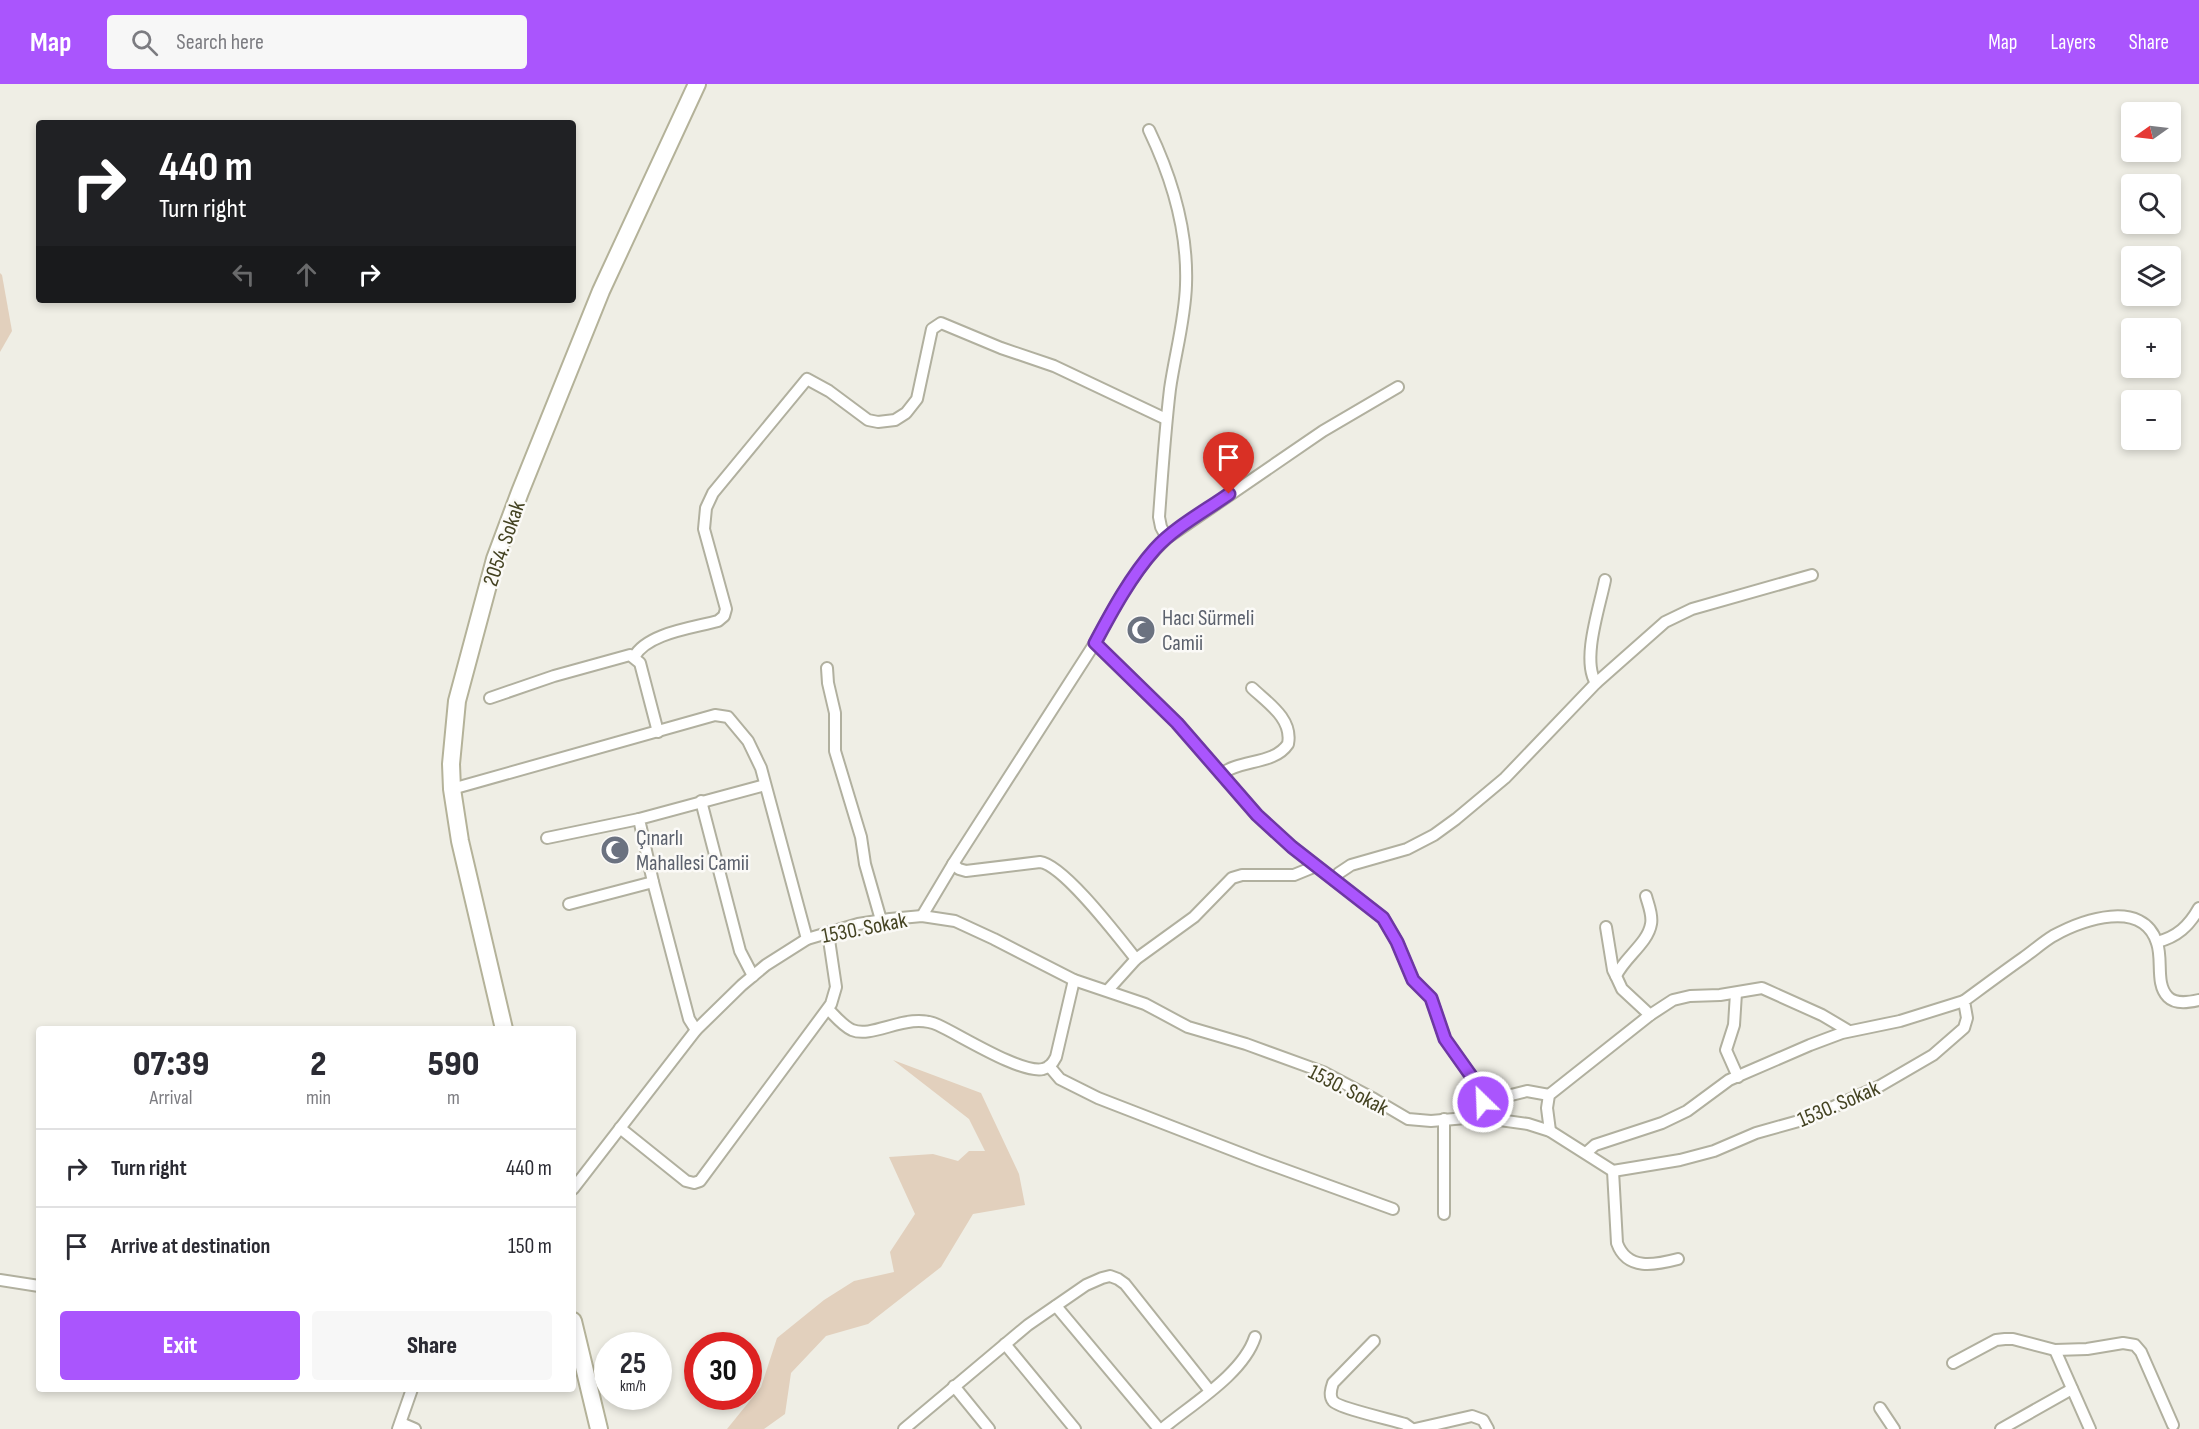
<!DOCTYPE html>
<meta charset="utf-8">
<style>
body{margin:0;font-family:"Sofia Sans Condensed",sans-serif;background:#f7f7f7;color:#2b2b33;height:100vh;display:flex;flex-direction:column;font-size:22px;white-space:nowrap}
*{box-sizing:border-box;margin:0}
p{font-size:20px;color:#7c7c81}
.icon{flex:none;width:33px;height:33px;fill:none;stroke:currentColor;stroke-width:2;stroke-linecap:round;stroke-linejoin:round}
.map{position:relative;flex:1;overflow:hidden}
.sheet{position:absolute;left:36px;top:942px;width:540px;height:366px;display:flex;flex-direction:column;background:#fff;border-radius:6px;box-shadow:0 3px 9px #0003}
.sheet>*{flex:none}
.guide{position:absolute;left:36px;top:36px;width:540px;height:183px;border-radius:6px;box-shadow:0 3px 9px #0003;background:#202124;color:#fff;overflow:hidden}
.needle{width:39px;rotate:256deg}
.controls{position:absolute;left:2121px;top:18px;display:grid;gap:12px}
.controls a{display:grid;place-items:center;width:60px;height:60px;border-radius:6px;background:#fff;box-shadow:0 3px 9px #0003;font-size:30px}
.speed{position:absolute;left:594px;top:1248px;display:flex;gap:12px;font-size:30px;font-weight:700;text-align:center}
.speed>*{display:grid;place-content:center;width:78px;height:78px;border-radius:50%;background:#fff;box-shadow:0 3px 9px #0003;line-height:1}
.speed small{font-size:15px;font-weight:400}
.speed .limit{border:9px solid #d22;background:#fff;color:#111}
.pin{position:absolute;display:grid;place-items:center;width:51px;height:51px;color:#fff;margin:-62px -26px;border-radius:50% 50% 50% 0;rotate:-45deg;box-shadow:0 0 6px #0007}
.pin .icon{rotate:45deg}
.me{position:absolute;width:66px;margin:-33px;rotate:336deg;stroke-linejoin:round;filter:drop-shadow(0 0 4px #0008)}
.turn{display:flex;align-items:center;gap:21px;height:126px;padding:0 24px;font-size:27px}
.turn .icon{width:78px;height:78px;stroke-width:2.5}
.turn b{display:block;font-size:42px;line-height:51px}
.lanes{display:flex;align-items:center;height:57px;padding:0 24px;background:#0003;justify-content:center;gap:30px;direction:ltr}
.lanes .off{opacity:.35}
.eta{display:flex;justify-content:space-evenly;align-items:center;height:102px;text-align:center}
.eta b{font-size:36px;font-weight:800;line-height:42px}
.cta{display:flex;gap:12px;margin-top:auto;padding:12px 24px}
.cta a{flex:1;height:69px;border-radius:6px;background:#aa55fd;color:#fff;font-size:24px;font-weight:800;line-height:69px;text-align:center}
.cta a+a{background:#f7f7f7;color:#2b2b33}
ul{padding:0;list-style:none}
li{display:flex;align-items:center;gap:18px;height:78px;padding:0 24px;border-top:2px solid #e1e1e2}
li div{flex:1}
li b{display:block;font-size:22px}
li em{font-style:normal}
header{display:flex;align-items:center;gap:36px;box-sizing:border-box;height:84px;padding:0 30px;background:#aa55fd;color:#fff}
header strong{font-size:28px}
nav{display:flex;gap:33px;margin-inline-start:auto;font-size:21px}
.search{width:420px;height:54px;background:#f7f7f7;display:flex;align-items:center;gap:15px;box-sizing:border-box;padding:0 21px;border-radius:6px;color:#7c7c81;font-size:22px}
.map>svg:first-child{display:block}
.green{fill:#e2d0bd}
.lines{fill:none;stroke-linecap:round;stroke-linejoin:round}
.street-casing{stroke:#b1b09f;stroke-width:14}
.secondary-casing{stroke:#b4b299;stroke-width:20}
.street{stroke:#fff;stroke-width:10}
.secondary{stroke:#fff;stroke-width:16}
.route-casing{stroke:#6e37a4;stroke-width:15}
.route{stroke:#aa55fd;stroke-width:10}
.labels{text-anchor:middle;stroke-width:5;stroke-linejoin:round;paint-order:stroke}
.street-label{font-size:22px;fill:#444322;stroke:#fbfaf7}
.worship-label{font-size:22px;fill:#5b616d;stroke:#fbfaf7;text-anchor:start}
</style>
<header>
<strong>Map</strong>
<div class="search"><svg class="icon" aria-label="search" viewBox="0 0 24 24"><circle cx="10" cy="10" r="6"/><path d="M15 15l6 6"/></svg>Search here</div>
<nav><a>Map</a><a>Layers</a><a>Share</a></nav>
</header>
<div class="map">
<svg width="2199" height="1345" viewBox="0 0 2199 1345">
<rect width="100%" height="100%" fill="#efeee5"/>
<g class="green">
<polygon points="0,189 2,191 12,247 0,268"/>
<polygon points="893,976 981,1009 1019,1090 1025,1121 973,1130 941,1183 868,1240 826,1252 791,1289 785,1330 764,1345 727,1345 761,1303 777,1254 824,1216 854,1197 894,1188 890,1168 915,1130 889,1073 933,1070 958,1077 969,1067 985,1067 969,1035"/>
</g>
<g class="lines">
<g class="street-casing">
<g id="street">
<path d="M1149 46C1172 94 1188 147 1186 201 1185 236 1175 270 1170 305 1165 347 1162 390 1159 433L1161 443 1167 454"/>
<path d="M1398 303 1323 347 1167 454C1136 483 1114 522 1095 559L1177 639 1257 731 1292 763 1383 834 1397 858 1413 896 1431 914 1445 955 1479 1003 1487 1034"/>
<path d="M634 573C647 549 693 544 718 537L724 532 726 525 704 445 706 424 713 409 807 295 829 307 868 336 878 338 895 336 906 329 917 315 932 245 941 239 1001 264 1054 282 1166 335"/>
<polyline points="827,584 828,599 835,629 835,667 861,753 865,780 881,836"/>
<path d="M1596 599C1581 576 1600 522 1605 496"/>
<polyline points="490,614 554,592 630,571 640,579 658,648"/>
<path d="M1221 690C1241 675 1274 681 1288 660 1293 635 1268 619 1252 604"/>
<polyline points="452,705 715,631 728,633 748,657 761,684 807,855"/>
<polyline points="701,717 740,867 753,892"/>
<polyline points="547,754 639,735"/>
<path d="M953 780 959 785 966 787 1040 778C1064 781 1119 854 1136 875"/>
<polyline points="1334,796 1339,789 1351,781 1407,765 1434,751 1456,735 1505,694 1596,599 1665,538 1692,525 1812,491"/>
<path d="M1646 812C1648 820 1653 831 1651 840 1648 859 1624 874 1616 892L1622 905 1650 931"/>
<polyline points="569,820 653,798"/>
<polyline points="922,832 953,780 1095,559"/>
<polyline points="1606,843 1613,886 1616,892"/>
<path d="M2157 858C2177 853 2189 842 2199 824"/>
<polyline points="1108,906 1136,875 1194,833 1232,794 1242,791 1294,791 1316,782"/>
<polyline points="1736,909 1734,941 1726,966 1738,993"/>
<path d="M828 925C835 932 843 942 852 946 874 955 908 927 938 941 960 951 1021 990 1043 985 1049 984 1053 979 1056 973L1074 896"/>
<polyline points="696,946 689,935 653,798 639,735 765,701"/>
<polyline points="1049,982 1060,995 1098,1014 1258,1076 1393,1125"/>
<polyline points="1483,1018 1527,1007 1549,1011"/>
<polyline points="1444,1035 1444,1130"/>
<polyline points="620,1044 686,1097 694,1099 700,1097 831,920 836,903 828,849"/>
<polyline points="1550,1047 1547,1024 1549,1011 1650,931 1673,916 1690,912 1720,911 1762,904 1822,931 1849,947"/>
<polyline points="1586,1069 1595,1061 1662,1039 1687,1027 1729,996 1810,961 1842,949 1900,937 1964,917"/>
<path d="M1613 1087 1617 1159C1627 1187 1655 1181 1678 1175"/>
<path d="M573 1105 696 946 742 901 766 881 807 855 858 840 890 835 922 832 955 837 994 855 1074 896 1145 920 1188 943 1246 960 1323 988 1374 1015 1408 1035 1431 1037 1478 1033 1528 1040 1550 1047 1613 1087 1680 1076 1714 1067 1756 1049 1806 1035 1878 1003 1933 971 1964 944 1967 934 1964 917C1983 903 2003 888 2023 874 2033 867 2043 858 2053 852 2082 836 2143 814 2157 859 2163 876 2155 900 2168 913 2176 921 2190 918 2199 916"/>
<polyline points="0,1196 39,1202"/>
<polyline points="1056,1222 1159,1345"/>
<path d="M1374 1257 1333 1299C1331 1305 1329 1312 1333 1317 1338 1324 1393 1336 1405 1340L1412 1345"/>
<polyline points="1005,1260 1075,1345"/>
<polyline points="2055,1266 2090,1345"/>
<polyline points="1953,1279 1996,1256 2005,1255 2013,1255 2055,1266 2087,1265 2123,1259 2135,1261 2141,1268 2173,1341"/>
<polyline points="954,1302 989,1345"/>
<polyline points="1880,1324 1894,1345"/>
<polyline points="401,1339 415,1345"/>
<polyline points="398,1345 412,1305"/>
<polyline points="904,1345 1028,1241 1086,1201 1102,1194 1110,1192 1118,1195 1125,1200 1210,1307"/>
<path d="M1162 1345C1192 1320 1243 1290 1255 1253"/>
<polyline points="1415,1345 1472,1332 1483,1336 1488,1345"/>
<polyline points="2001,1345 2072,1305"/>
</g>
</g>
<g class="secondary-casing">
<g id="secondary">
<polyline points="504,945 460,757 452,705 451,680 457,617 495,475 520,408 601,207 697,0"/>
<polyline points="573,1237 599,1345"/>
</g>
</g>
<use href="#street" class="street"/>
<use href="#secondary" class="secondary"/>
</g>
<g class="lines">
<g class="route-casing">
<path id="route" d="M1229 410C1205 427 1175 443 1155 465 1131 492 1112 527 1095 559L1177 639 1257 731 1292 763 1383 834 1397 858 1413 896 1431 914 1445 955 1479 1003 1483 1018"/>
</g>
<use href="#route" class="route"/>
</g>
<defs>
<g id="mosque-disc" transform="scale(1.5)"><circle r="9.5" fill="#6b7280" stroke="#fbfaf7"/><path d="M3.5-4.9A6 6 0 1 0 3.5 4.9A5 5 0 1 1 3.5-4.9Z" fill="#fff"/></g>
</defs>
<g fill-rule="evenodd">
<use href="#mosque-disc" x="1141" y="546"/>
<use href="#mosque-disc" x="615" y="766"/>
</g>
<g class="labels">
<g class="street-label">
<text transform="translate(503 459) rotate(-71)" y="8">2054. Sokak</text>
<text transform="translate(864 843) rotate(-11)" y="8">1530. Sokak</text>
<text transform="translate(1349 1005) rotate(27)" y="8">1530. Sokak</text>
<text transform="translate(1838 1019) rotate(-23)" y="8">1530. Sokak</text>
</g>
<g class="worship-label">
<text x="1162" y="541">Hacı Sürmeli<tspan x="1162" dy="25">Camii</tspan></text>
<text x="636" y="761">Çınarlı<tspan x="636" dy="25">Mahallesi Camii</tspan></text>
</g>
</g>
</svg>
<div class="controls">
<a><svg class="needle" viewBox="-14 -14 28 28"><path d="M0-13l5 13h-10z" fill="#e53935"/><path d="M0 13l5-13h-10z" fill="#7c7c81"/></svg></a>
<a><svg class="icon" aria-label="search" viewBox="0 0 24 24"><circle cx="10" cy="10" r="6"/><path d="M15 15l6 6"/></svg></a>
<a><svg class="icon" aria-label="layers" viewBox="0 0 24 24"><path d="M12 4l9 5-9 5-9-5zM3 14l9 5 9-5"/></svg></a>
<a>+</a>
<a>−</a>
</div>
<div class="speed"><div>25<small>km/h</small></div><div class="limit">30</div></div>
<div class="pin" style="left:1229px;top:410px;background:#d93025"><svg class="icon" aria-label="arrive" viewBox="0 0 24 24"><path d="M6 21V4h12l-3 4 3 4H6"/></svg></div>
<svg class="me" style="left:1483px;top:1018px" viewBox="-20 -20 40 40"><circle r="17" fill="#aa55fd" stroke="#fff" stroke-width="3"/><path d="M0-11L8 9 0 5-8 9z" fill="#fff"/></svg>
<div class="guide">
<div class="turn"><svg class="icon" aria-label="right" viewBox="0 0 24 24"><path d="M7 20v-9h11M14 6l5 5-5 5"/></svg><div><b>440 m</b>Turn right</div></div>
<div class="lanes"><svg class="icon off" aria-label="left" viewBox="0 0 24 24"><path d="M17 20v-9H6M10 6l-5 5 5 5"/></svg><svg class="icon off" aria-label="ahead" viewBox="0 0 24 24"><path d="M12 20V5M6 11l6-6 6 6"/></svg><svg class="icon" aria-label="right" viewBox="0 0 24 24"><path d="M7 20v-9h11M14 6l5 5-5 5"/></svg></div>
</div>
<section class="sheet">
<div class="eta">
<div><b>07:39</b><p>Arrival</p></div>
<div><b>2</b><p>min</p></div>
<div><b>590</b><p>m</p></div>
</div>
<ul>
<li><svg class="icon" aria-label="right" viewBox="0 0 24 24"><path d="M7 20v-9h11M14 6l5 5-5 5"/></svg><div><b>Turn right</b></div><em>440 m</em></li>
<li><svg class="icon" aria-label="arrive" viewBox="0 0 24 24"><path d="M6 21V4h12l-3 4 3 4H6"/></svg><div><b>Arrive at destination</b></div><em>150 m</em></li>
</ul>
<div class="cta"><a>Exit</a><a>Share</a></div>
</section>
</div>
